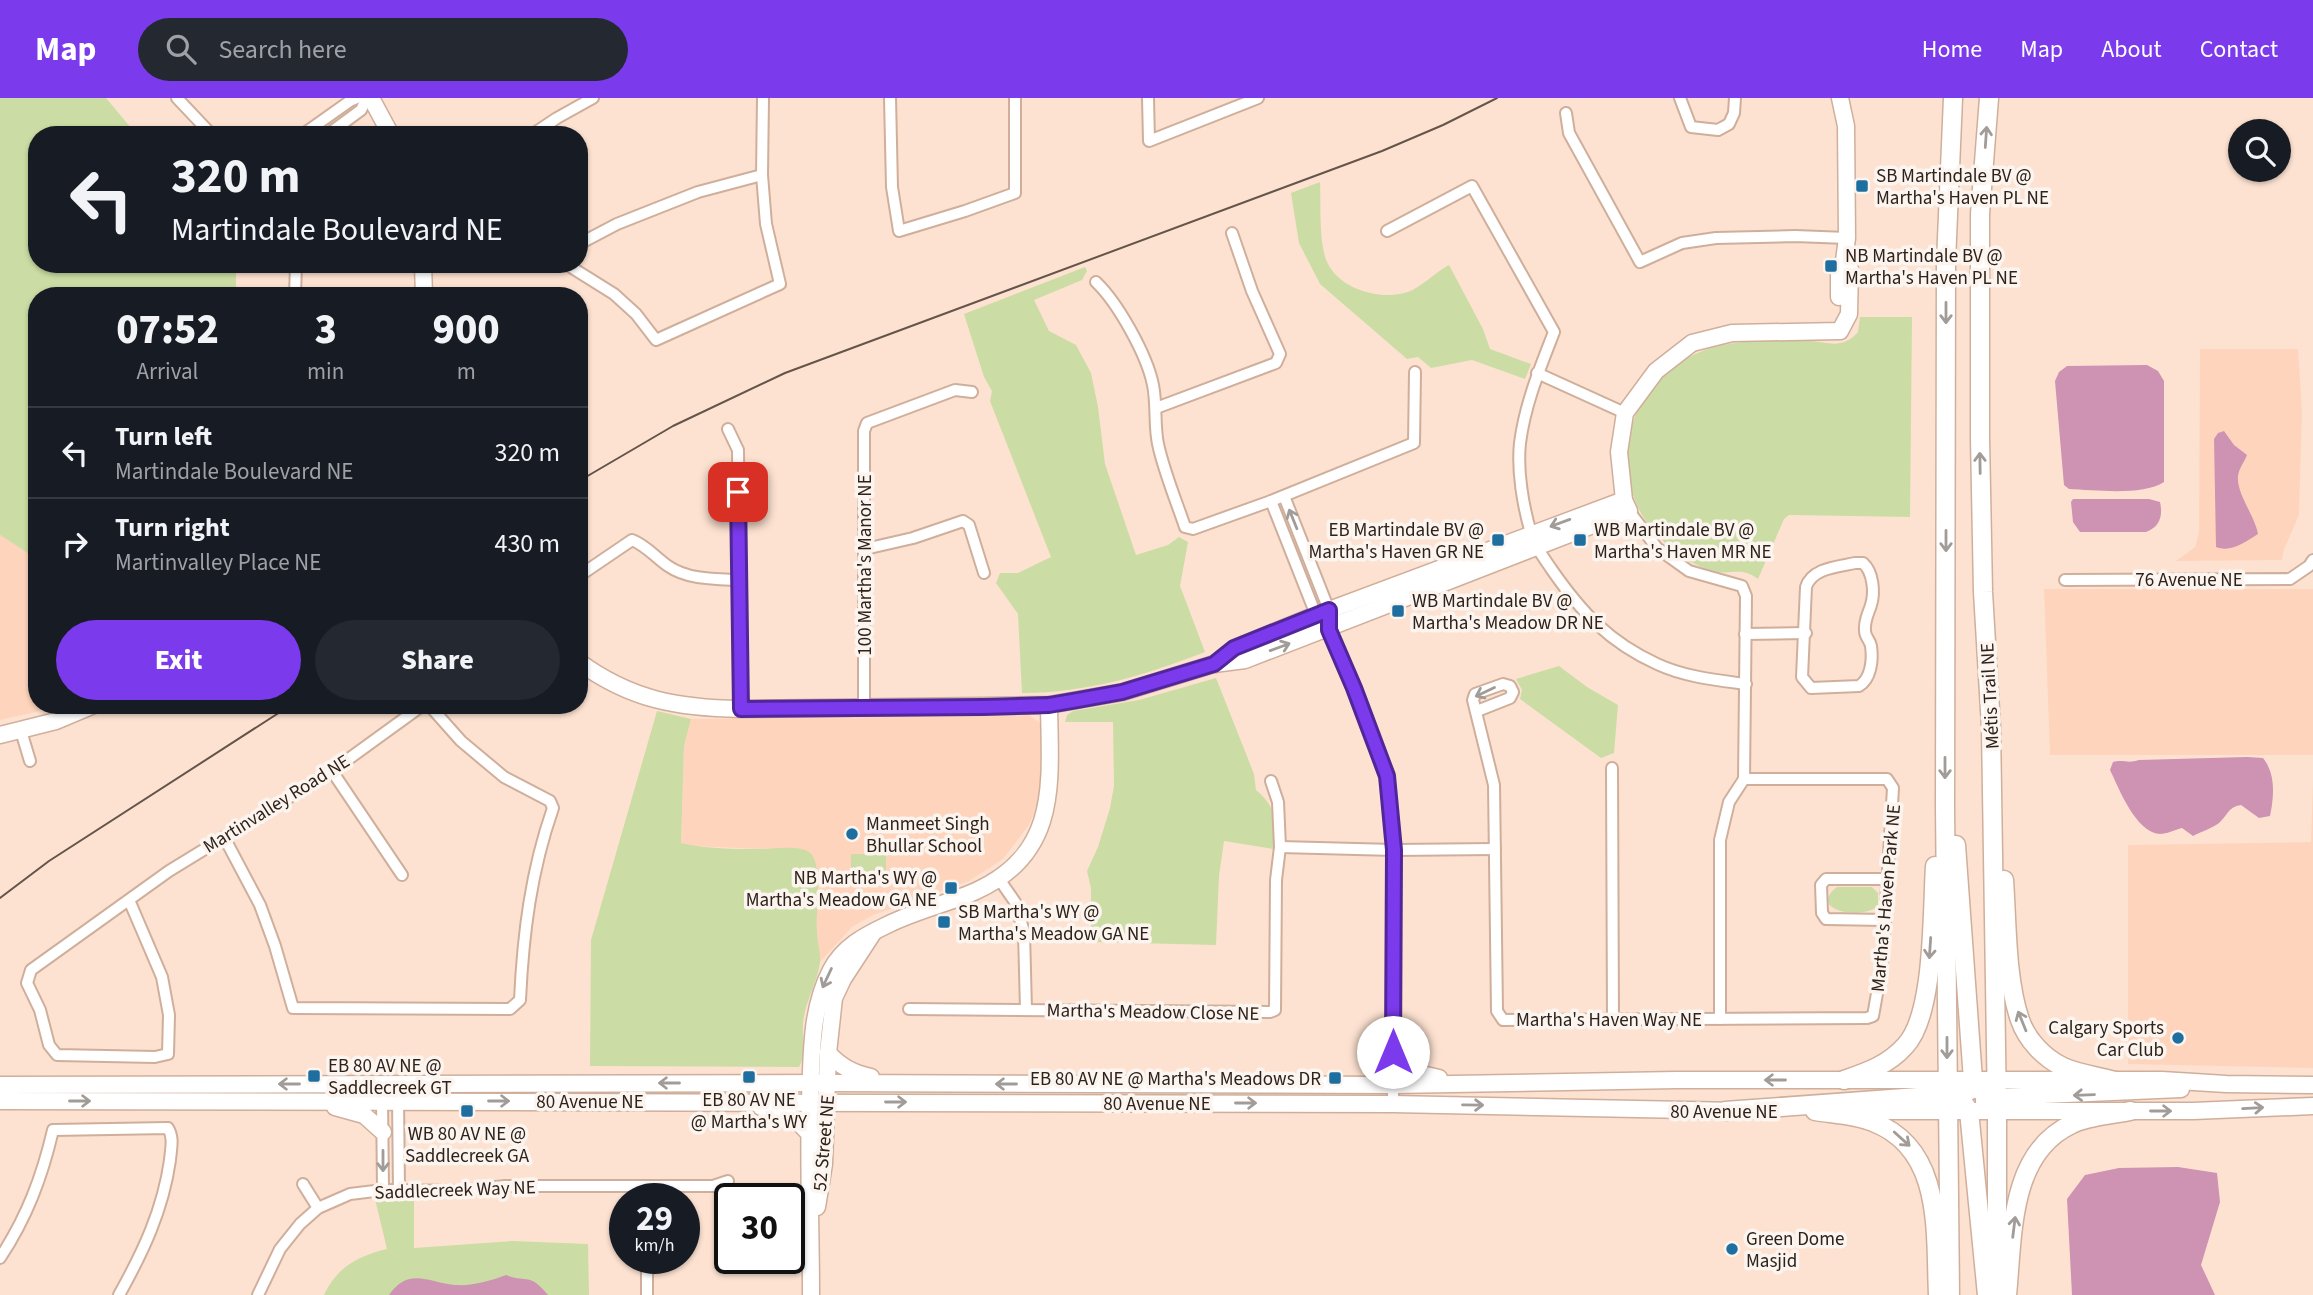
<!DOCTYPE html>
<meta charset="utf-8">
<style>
body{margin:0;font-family:"Source Sans 3",sans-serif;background:#242831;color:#f1f3f6;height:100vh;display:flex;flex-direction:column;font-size:26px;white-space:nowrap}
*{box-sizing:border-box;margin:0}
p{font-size:23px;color:#9ea1a6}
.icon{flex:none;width:38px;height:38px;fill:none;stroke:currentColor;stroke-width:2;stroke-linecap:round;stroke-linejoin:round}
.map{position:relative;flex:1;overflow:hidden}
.panel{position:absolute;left:28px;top:189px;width:560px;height:427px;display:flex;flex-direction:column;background:#171b24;border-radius:28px;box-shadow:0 2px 5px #0004}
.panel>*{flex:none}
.guide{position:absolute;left:28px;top:28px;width:560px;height:147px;border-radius:28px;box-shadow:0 2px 5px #0004;background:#171b24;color:#f1f3f6;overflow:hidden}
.controls{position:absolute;left:2228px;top:21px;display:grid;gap:14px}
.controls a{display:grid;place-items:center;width:63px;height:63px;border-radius:50%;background:#171b24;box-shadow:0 2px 5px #0004;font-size:35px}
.speed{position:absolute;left:609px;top:1085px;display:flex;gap:14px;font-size:35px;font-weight:700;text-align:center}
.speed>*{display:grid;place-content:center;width:91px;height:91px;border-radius:50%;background:#171b24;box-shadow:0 2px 5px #0004;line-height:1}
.speed small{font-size:18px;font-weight:400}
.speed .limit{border:4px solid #111;border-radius:10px;background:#fff;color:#111}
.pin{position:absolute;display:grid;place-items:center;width:60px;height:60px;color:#fff;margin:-30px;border-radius:14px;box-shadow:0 4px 10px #0006}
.me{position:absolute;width:77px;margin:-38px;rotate:0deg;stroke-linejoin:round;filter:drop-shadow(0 0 5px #0008)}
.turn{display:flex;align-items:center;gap:24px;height:147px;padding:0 28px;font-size:32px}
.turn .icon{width:91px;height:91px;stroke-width:2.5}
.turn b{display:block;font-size:49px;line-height:60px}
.eta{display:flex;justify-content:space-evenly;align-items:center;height:119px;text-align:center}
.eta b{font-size:42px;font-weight:800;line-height:49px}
.button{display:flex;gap:14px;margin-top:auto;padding:14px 28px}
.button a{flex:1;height:80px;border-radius:42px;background:#7c3aed;color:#fff;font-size:28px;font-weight:800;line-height:80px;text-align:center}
.button a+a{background:#242831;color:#f1f3f6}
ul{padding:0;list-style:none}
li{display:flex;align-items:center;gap:21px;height:91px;padding:0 28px;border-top:2px solid #363941}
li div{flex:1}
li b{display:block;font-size:26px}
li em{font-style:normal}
header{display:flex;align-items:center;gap:42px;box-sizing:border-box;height:98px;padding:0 35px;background:#7c3aed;color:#fff}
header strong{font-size:33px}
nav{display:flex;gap:38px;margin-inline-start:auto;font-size:24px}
.search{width:490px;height:63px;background:#242831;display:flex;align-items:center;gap:18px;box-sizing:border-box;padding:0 24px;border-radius:38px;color:#9ea1a6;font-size:26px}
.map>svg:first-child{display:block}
.built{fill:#fed5bc}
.green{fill:#cbdda4}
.water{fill:#ce92b3}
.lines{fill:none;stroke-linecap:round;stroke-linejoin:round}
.street-casing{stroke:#cfaf9b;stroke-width:14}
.secondary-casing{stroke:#cfaf9b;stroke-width:19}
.primary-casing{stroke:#cfaf9b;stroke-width:21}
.street{stroke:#fff;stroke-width:10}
.secondary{stroke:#fff;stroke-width:16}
.primary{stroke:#fff;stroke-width:18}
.tram{stroke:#645449;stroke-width:2}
.oneway{stroke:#a19c98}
.route-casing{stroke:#51269a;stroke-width:18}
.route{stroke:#7c3aed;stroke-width:12}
.poi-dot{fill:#1e6ea0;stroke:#fbf4ef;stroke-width:2.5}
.labels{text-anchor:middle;stroke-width:7;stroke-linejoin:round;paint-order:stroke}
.poi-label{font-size:19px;fill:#2e221a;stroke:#fbf4ef;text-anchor:start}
.street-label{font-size:19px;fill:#2e221a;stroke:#fbf4ef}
</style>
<header>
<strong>Map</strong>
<div class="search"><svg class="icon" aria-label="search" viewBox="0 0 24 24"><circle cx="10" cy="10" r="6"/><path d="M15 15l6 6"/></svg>Search here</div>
<nav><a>Home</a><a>Map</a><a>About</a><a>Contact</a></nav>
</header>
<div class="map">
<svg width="2313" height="1197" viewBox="0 0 2313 1197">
<rect width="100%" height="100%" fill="#fde2d1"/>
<g class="built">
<polygon points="2200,251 2298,251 2302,313 2299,417 2283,454 2282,462 2176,463 2195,449 2199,435"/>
<polygon points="0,437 37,461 37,607 55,607 36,614 0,622"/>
<polygon points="2044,491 2313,491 2313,657 2050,657"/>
<polygon points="1029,617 1039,624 1041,630 1042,686 1037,708 1029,727 1003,761 969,783 873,817 852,829 820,864 816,831 818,784 813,758 792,750 759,751 692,748 681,745 684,648 691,621"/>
<polygon points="2313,683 2313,970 2128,966 2128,747 2311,744"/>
</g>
<g class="green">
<polygon points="0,0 106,0 137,37 37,37 37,166 236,167 236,198 37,198 37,461 0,437"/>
<path d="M1320 84C1321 107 1319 132 1324 155 1331 189 1378 204 1408 194 1420 190 1436 174 1449 167L1483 231 1490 251 1531 266 1525 281 1472 262 1431 270 1418 259 1407 261 1320 186 1299 145 1291 95Z"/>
<path d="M1085 169 1087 173 1082 182 1034 202 1049 233 1076 247 1091 275 1098 309 1105 366 1136 457 1168 447 1179 439 1188 444 1180 488 1205 554C1146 577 1087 595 1022 595L1018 516 996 485 1000 475H1018L1051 459 990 303 992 293 984 279 964 216Z"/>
<path d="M1860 219H1912L1910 419 1789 417 1784 421 1758 481C1742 469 1735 476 1718 474 1702 471 1683 461 1671 450 1651 433 1637 415 1631 389 1623 359 1628 323 1646 298 1688 240 1744 241 1809 243 1829 244 1842 252 1858 234Z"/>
<polygon points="1559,568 1587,589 1618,607 1614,655 1601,660 1520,601 1522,592 1516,581"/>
<path d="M1216 580 1254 676 1256 692C1279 711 1274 723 1273 751L1224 743 1219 778 1216 847 1094 844 1091 840V790L1087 773 1098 749 1110 710 1114 688 1113 624H1065L1067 617 1073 613 1139 602Z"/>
<path d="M657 613 691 621 684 648 681 745C706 751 735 751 761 751 775 751 797 747 809 754 824 763 815 817 817 833 817 843 821 855 820 865 817 886 804 905 803 927 802 942 807 955 799 969L590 968 591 842Z"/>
<rect x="851" y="756" width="35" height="19"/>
<path d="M1837 789H1872L1878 795V808C1863 822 1806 813 1837 789Z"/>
<path d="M375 1101H414V1150L512 1143 588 1146 589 1197H324C337 1169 358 1158 387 1151Z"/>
</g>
<g class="water">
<path d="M2147 267 2158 273 2164 283V384C2143 398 2095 392 2069 391L2064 387 2055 283 2059 274 2067 268Z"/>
<path d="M2224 333 2234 347 2247 357C2245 363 2239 370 2238 378 2236 395 2255 418 2258 436 2245 444 2231 455 2216 449L2214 341 2218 335Z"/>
<path d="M2073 401H2149L2160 404C2163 418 2160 429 2146 434H2080L2073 424 2071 404Z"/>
<path d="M2247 659 2263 660C2276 676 2274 699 2270 718L2259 720 2241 707C2228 709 2228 717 2219 725 2213 730 2200 734 2193 738L2182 730C2175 732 2166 736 2160 736 2135 734 2119 690 2110 672L2113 664C2124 661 2127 666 2139 662Z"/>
<polygon points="2178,1069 2217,1075 2220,1104 2201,1167 2215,1197 2072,1197 2067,1101 2085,1077 2119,1070"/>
<path d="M506 1177C528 1186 528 1173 548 1197H389C409 1168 429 1185 456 1187 473 1188 490 1183 506 1177Z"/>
</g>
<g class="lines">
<g class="street-casing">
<g id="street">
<polyline points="177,0 212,37"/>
<polyline points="890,0 892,89 899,133 965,113 1015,95 1015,0"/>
<polyline points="1148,0 1149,43 1258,0"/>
<polyline points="1680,0 1691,29 1718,32 1729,26 1734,15 1735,0"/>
<polyline points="1566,15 1569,35 1640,164 1682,145 1716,140 1795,138 1847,140"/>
<polyline points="302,37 350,3 357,0"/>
<polyline points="327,37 361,12 367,0"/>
<polyline points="536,37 536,34 557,20 593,0"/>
<path d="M1387 133 1472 88 1554 234C1540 270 1525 306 1520 345 1517 373 1523 408 1531 435 1535 449 1544 460 1552 472 1582 515 1609 544 1657 566 1685 579 1716 582 1746 586"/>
<polyline points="579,146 617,126 698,94 762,77"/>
<polyline points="566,166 614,196 636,216 656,242 780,186 766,126 762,77 763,0"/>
<path d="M1096 184C1118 205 1147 257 1153 287 1157 307 1154 327 1158 346 1164 374 1176 402 1185 429L1193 431 1271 403 1414 345 1415 274"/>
<polyline points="295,198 296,166"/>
<polyline points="1537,275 1625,315"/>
<polyline points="1156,310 1276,265 1280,256 1252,193 1232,135"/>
<polyline points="728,331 738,352 741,611"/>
<polyline points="1284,398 1329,512 1329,518"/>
<polyline points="1271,403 1316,517 1329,532 1354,590 1387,678 1394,752 1393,1006"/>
<polyline points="1629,413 1657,450 1689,473 1742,488 1746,498 1744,681 1729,704 1720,742 1720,921"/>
<polyline points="865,451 913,440 963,423 969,427 984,475"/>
<path d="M1855 465H1863C1873 474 1875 494 1871 507 1868 517 1864 522 1865 533 1865 539 1870 542 1871 548 1873 562 1871 581 1859 588L1811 590 1802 579 1806 489C1812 470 1837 469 1855 465Z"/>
<path d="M579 478 632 442C647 448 655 459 668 468 688 482 716 481 739 482"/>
<polyline points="2065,482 2290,481 2309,468 2313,462"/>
<polyline points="1745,536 1806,535"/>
<polyline points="864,610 864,333 867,325 955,292 972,294"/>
<polyline points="1477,613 1510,600 1513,594 1510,588 1503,586 1475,596 1473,602 1494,687 1497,913 1503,922 1867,920 1873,918 1881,873 1885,822 1893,690 1887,681 1744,681"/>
<polyline points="21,633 30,663"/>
<polyline points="1612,670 1613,921"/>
<polyline points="332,673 402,777"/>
<path d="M224 739 260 807 275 848 293 910 510 911 520 902C523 836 531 773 553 710L550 703 504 679 461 643 429 607"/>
<polyline points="1280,749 1394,752 1495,751"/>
<polyline points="999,781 1015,804 1024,834 1026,912"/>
<polyline points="129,802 162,879 169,917 168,956 155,959 57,957 49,947 40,912 27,885 31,872 169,773 332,673 423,607"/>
<polyline points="1885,822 1826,821 1822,815 1821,787 1826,781 1889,781"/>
<polyline points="909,911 1270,914 1275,912 1276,782 1280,749 1278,704 1271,683"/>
<polyline points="382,1000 383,1092"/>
<polyline points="398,1000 399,1092"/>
<polyline points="303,1086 318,1110"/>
<path d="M0 1160C27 1119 42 1079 53 1032L168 1030C174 1040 171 1050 170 1062 163 1112 143 1154 119 1197"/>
<polyline points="258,1197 280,1151 300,1126 318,1110 350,1096 383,1092 461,1093 505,1088 713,1088 728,1083"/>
<polyline points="647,1197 647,1160"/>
</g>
</g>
<g class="secondary-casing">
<g id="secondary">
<polyline points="371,0 391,37"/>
<polyline points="423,166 424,198"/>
<polyline points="1839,199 1839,171 1844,163 1847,140 1846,28 1840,0"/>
<path d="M579 564C631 602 678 610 741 611L1049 607 1123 594 1214 566 1245 562 1629 413 1624 402 1619 354 1625 315 1656 273 1692 245 1732 235 1840 233 1849 216 1850 171 1844 163"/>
<polyline points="1215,566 1235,550 1316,517 1624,402"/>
<polyline points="0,637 56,623 94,607"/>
<polyline points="1393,954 1413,974 1439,980"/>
<path d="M828 955C841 969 853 975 871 979"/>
<polyline points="0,987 828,985 1393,987 1676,982 2162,982 2226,986 2313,987"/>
<polyline points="0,1003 1393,1006 1737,1013"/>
<polyline points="1984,1003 1997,999 2181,991"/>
<polyline points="335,1009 364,1017 383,1034"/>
<polyline points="761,1009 795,1021 809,1035"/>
<polyline points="1847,1013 2193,1013 2313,1008"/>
<polyline points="817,1109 824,1066 828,955 834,900 843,881 873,835"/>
<path d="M811 1197C811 1132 808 1066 810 1001 812 957 810 912 831 872 843 849 864 838 887 827 917 812 947 806 976 793 1060 755 1050 684 1049 607"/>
</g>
</g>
<g class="primary-casing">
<g id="primary">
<polyline points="1989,0 1980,116 1980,340 1983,494 1991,629 1997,1013 1997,1197"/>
<polyline points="1956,747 1973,982 1997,1013"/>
<path d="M2004 782C2007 824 2006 882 2020 922 2027 942 2044 960 2063 969 2078 976 2098 978 2115 983"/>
<path d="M1844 982C1867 974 1888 967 1905 948 1935 917 1932 813 1935 768"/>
<polyline points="1953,989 1969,1013 1987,1197"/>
<polyline points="1725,1013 1959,996 1987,986"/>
<path d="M1815 1013C1834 1016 1856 1017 1873 1024 1944 1051 1935 1135 1938 1197"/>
<polyline points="1950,1197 1945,710 1946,164 1953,0"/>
<path d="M2007 1197C2013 1137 2009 1055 2072 1026 2088 1018 2111 1017 2130 1013"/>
</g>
</g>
<use href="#street" class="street"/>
<use href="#secondary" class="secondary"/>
<use href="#primary" class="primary"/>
<g class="tram">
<polyline points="579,383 673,328 785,275 1382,53 1443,27 1497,0"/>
<polyline points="0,800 49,763 291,607"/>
</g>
</g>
<defs><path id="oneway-shaft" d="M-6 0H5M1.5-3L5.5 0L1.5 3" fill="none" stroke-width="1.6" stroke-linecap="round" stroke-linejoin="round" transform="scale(1.75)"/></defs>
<g class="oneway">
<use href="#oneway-shaft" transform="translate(1986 39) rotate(-86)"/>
<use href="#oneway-shaft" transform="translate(1946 215) rotate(90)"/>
<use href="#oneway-shaft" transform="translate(1980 365) rotate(-91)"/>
<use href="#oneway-shaft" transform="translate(1293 421) rotate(-112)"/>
<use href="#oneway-shaft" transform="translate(1560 425) rotate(160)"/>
<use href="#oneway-shaft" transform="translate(1946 443) rotate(90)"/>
<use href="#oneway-shaft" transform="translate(1280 549) rotate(-20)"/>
<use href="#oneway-shaft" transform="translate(1485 594) rotate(155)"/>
<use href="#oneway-shaft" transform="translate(1945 670) rotate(90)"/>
<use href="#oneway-shaft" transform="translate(1930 850) rotate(94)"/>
<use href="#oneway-shaft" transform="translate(827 880) rotate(115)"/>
<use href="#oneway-shaft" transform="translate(2022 923) rotate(-112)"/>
<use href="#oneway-shaft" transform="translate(1947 950) rotate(90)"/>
<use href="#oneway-shaft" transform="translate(1775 982) rotate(-180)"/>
<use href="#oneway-shaft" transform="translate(669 985) rotate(180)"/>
<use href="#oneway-shaft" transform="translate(289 986) rotate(180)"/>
<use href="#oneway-shaft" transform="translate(1006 986) rotate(-180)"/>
<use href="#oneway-shaft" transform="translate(2084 997) rotate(178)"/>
<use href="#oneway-shaft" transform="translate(80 1003)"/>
<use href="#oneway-shaft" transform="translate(499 1003)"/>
<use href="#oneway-shaft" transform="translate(896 1004)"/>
<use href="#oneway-shaft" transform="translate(1246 1005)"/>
<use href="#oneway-shaft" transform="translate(1473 1007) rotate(1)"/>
<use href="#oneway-shaft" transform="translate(2253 1010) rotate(-3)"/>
<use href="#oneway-shaft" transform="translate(2161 1013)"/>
<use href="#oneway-shaft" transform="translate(1902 1041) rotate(42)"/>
<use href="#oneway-shaft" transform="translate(383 1063) rotate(90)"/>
<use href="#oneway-shaft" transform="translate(2014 1129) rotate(-83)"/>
</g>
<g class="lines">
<g class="route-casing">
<polyline id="route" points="738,394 741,611 983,609 1049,607 1078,602 1122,594 1214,566 1234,550 1329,512 1329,532 1354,590 1387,678 1394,752 1393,954"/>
</g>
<use href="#route" class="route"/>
</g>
<g class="poi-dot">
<rect x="1855" y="81" width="14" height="14" rx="3.5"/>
<rect x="1824" y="161" width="14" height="14" rx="3.5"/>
<rect x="1491" y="435" width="14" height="14" rx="3.5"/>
<rect x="1573" y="435" width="14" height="14" rx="3.5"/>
<rect x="1391" y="506" width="14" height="14" rx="3.5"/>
<circle cx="852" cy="736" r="7"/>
<rect x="944" y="783" width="14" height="14" rx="3.5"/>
<rect x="937" y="817" width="14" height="14" rx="3.5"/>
<circle cx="2178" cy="940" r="7"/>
<rect x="307" y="971" width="14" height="14" rx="3.5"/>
<rect x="742" y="972" width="14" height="14" rx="3.5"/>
<rect x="1328" y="973" width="14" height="14" rx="3.5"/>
<rect x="460" y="1006" width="14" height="14" rx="3.5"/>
<circle cx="1732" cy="1151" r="7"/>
</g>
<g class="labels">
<g class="poi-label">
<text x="1876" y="84">SB Martindale BV @<tspan x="1876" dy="22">Martha's Haven PL NE</tspan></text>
<text x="1845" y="164">NB Martindale BV @<tspan x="1845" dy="22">Martha's Haven PL NE</tspan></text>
<text x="1484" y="438" text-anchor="end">EB Martindale BV @<tspan x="1484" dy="22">Martha's Haven GR NE</tspan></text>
<text x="1594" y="438">WB Martindale BV @<tspan x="1594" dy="22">Martha's Haven MR NE</tspan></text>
<text x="1412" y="509">WB Martindale BV @<tspan x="1412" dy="22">Martha's Meadow DR NE</tspan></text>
<text x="866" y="732">Manmeet Singh<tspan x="866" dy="22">Bhullar School</tspan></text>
<text x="937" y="786" text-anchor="end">NB Martha's WY @<tspan x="937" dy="22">Martha's Meadow GA NE</tspan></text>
<text x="958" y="820">SB Martha's WY @<tspan x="958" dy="22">Martha's Meadow GA NE</tspan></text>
<text x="2164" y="936" text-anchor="end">Calgary Sports<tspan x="2164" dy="22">Car Club</tspan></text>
<text x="328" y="974">EB 80 AV NE @<tspan x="328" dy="22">Saddlecreek GT</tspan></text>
<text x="1321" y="987" text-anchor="end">EB 80 AV NE @ Martha's Meadows DR</text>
<text x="749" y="1008" text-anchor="middle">EB 80 AV NE<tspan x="749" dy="22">@ Martha's WY</tspan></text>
<text x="467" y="1042" text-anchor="middle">WB 80 AV NE @<tspan x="467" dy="22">Saddlecreek GA</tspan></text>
<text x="1746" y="1147">Green Dome<tspan x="1746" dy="22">Masjid</tspan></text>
</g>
<g class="street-label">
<text transform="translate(864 467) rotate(-90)" y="7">100 Martha's Manor NE</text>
<text x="2189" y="488">76 Avenue NE</text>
<text transform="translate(1989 598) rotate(-93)" y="7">Métis Trail NE</text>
<text transform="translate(276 705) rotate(-32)" y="7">Martinvalley Road NE</text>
<text transform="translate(1885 800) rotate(-85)" y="7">Martha's Haven Park NE</text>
<text transform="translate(1153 913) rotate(1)" y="7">Martha's Meadow Close NE</text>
<text x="1609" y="928">Martha's Haven Way NE</text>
<text x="590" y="1010">80 Avenue NE</text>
<text x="1157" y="1012">80 Avenue NE</text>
<text x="1724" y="1020">80 Avenue NE</text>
<text transform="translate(823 1045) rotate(-85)" y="7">52 Street NE</text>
<text transform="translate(455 1091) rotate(-2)" y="7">Saddlecreek Way NE</text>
</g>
</g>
</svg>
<div class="controls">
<a><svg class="icon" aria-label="search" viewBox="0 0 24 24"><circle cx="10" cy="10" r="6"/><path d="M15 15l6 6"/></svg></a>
</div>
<div class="speed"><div>29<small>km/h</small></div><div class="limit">30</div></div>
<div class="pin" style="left:738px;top:394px;background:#d93025"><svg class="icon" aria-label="arrive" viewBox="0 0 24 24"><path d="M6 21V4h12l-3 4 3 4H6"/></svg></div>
<svg class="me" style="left:1393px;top:954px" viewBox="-20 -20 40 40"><circle r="19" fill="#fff"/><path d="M0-13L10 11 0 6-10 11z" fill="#7c3aed"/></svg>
<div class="guide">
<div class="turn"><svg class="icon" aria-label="left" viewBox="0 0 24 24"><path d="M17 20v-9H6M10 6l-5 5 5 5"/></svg><div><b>320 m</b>Martindale Boulevard NE</div></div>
</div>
<section class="panel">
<div class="eta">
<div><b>07:52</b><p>Arrival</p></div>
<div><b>3</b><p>min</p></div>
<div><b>900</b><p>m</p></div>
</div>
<ul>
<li><svg class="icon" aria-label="left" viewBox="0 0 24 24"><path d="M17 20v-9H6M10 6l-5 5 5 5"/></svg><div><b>Turn left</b><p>Martindale Boulevard NE</p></div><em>320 m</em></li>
<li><svg class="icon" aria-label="right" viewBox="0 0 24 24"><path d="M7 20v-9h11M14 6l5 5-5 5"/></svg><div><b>Turn right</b><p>Martinvalley Place NE</p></div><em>430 m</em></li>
</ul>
<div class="button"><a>Exit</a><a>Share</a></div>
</section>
</div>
